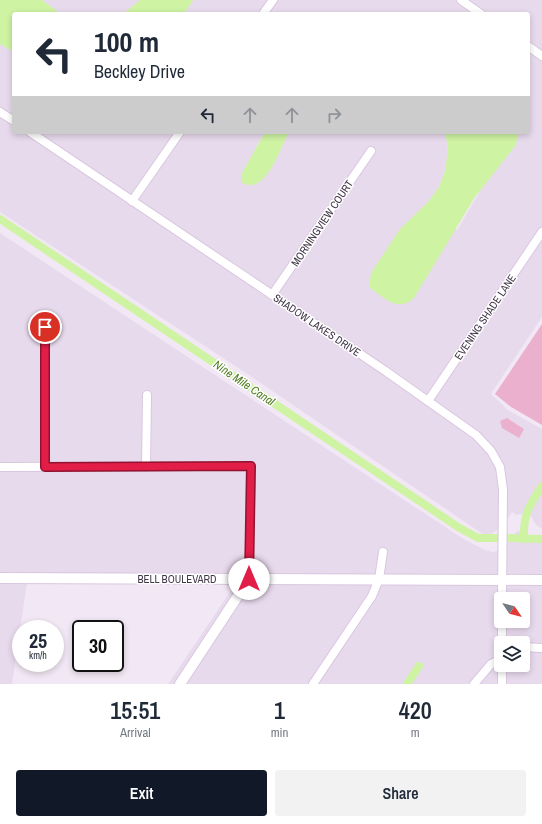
<!DOCTYPE html>
<style>
body{margin:0;font-family:"Archivo Narrow",sans-serif;background:#f2f2f3;color:#1f2937;height:100vh;display:flex;flex-direction:column;font-size:15px;white-space:nowrap}
*{box-sizing:border-box;margin:0}
p{font-size:13px;color:#747a83}
.icon{flex:none;width:22px;height:22px;fill:none;stroke:currentColor;stroke-width:2;stroke-linecap:round;stroke-linejoin:round}
.map{position:relative;height:684px;overflow:hidden}
.drawer{display:flex;flex-direction:column;background:#fff;flex:1}
.drawer>*{flex:none}
.banner{position:absolute;left:12px;top:12px;width:518px;height:122px;border-radius:4px;box-shadow:0 2px 6px #0003;background:#fff;color:#1f2937;overflow:hidden}
.needle{width:26px;rotate:125deg}
.buttons{position:absolute;left:494px;top:592px;display:grid;gap:8px}
.buttons a{display:grid;place-items:center;width:36px;height:36px;border-radius:4px;background:#fff;box-shadow:0 2px 6px #0003;font-size:20px}
.speed{position:absolute;left:12px;top:620px;display:flex;gap:8px;font-size:20px;font-weight:700;text-align:center}
.speed>*{display:grid;place-content:center;width:52px;height:52px;border-radius:50%;background:#fff;box-shadow:0 2px 6px #0003;line-height:1}
.speed small{font-size:10px;font-weight:400}
.speed .limit{border:2px solid #111;border-radius:6px;background:#fff;color:#111}
.pin{position:absolute;display:grid;place-items:center;width:34px;height:34px;color:#fff;margin:-17px;border:2px solid #fff;border-radius:50%;box-shadow:0 1px 4px #0007}
.me{position:absolute;width:44px;margin:-22px;rotate:0deg;stroke-linejoin:round;filter:drop-shadow(0 0 3px #0008)}
.turn{display:flex;align-items:center;gap:14px;height:84px;padding:0 16px;font-size:18px}
.turn .icon{width:52px;height:52px;stroke-width:2.5}
.turn b{display:block;font-size:28px;line-height:34px}
.lanes{display:flex;align-items:center;height:38px;padding:0 16px;background:#0003;justify-content:center;gap:20px;direction:ltr}
.lanes .off{opacity:.35}
.eta{display:flex;justify-content:space-evenly;align-items:center;height:68px;text-align:center}
.eta b{font-size:24px;font-weight:600;line-height:28px}
.cta{display:flex;gap:8px;margin-top:auto;padding:8px 16px}
.cta a{flex:1;height:46px;border-radius:4px;background:#111827;color:#fff;font-size:16px;font-weight:600;line-height:46px;text-align:center}
.cta a+a{background:#f2f2f3;color:#1f2937}
.map>svg:first-child{display:block}
.residential{fill:#e8daed;fill-rule:evenodd}
.green{fill:#eab0cd}
.water{fill:#cef3a3}
.lines{fill:none;stroke-linecap:round;stroke-linejoin:round}
.canal{stroke:#cef3a3;stroke-width:8}
.minor-casing{stroke:#d8c7df;stroke-width:10}
.tertiary-casing{stroke:#d8c7df;stroke-width:12}
.minor{stroke:#fff;stroke-width:8}
.tertiary{stroke:#fff;stroke-width:10}
.route-casing{stroke:#92132f;stroke-width:10}
.route{stroke:#e11d48;stroke-width:7}
.labels{text-anchor:middle;stroke-width:3;stroke-linejoin:round;paint-order:stroke}
.street-label{font-size:11px;fill:#423649;stroke:#fff}
.water-label{font-size:12px;font-style:italic;fill:#527e22;stroke:#fff}
</style>
<div class="map">
<svg width="542" height="684" viewBox="0 0 542 684">
<rect width="100%" height="100%" fill="#f2e8f5"/>
<g class="residential">
<polygon points="42,0 140,0 123,14 61,14"/>
<polygon points="193,0 542,0 542,317 491,394 508,410 542,429 542,529 536,525 529,513 516,515 512,512 500,529 487,536 484,535 246,373 0,212 0,44 14,52 14,132 265,132 256,147 285,139 289,132 445,132 448,149 445,171 439,187 428,202 417,214 457,230 486,181 516,145 518,132 528,132 528,14 184,14"/>
<polygon points="0,233 465,540 485,550 493,552 500,550 518,530 530,536 542,543 542,576 0,574"/>
<polygon points="0,582 142,583 27,583 12,684 0,684"/>
<path d="M236 583 542 584V684H168ZM501 599H523V621H501ZM501 643H523V665H501Z"/>
</g>
<g class="green">
<polygon points="542,324 542,425 511,407 495,394"/>
<polygon points="507,418 524,429 519,438 502,428 500,421"/>
</g>
<g class="water">
<polygon points="0,0 42,0 61,14 14,14 14,52 0,44"/>
<polygon points="140,0 193,0 184,14 123,14"/>
<path d="M265 132H289C280 148 265 198 241 182L242 173Z"/>
<path d="M445 132H518L516 145 475 197 414 298C398 313 384 298 369 287L371 273 400 229 428 202 439 187 445 171 448 149Z"/>
</g>
<g class="lines">
<g class="canal">
<polyline points="0,219 458,527 478,538 497,538"/>
<polyline points="509,538 542,539"/>
<path d="M524 539C523 514 529 506 542 486"/>
<polyline points="407,684 419,666"/>
</g>
<g class="minor-casing">
<g id="minor">
<polyline points="461,0 481,14"/>
<polyline points="263,14 273,0"/>
<polyline points="528,46 542,56"/>
<polyline points="0,112 14,121"/>
<polyline points="30,132 384,370 476,435 491,451 500,467 503,490 502,599"/>
<polyline points="132,201 180,132"/>
<polyline points="272,295 371,151"/>
<polyline points="428,401 542,232"/>
<polyline points="0,467 251,466 249,579"/>
<polyline points="45,467 45,327"/>
<polyline points="146,467 147,395"/>
<polyline points="502,643 502,621"/>
<polyline points="523,647 542,648"/>
<polyline points="313,684 372,596 379,579 383,552"/>
<polyline points="474,684 491,664 501,659"/>
<polyline points="502,684 502,665"/>
</g>
</g>
<g class="tertiary-casing">
<g id="tertiary">
<polyline points="0,578 542,580"/>
<polyline points="180,684 249,579"/>
</g>
</g>
<use href="#minor" class="minor"/>
<use href="#tertiary" class="tertiary"/>
</g>
<g class="lines">
<g class="route-casing">
<polyline id="route" points="45,327 45,467 251,466 249,579"/>
</g>
<use href="#route" class="route"/>
</g>
<g class="labels">
<g class="street-label">
<text transform="translate(322 223) rotate(-56)" y="4">MORNINGVIEW COURT</text>
<text transform="translate(485 317) rotate(-56)" y="4">EVENING SHADE LANE</text>
<text transform="translate(317 325) rotate(34)" y="4">SHADOW LAKES DRIVE</text>
<text x="177" y="583">BELL BOULEVARD</text>
</g>
<g class="water-label">
<text transform="translate(244 383) rotate(34)" y="4">Nine Mile Canal</text>
</g>
</g>
</svg>
<div class="buttons">
<a><svg class="needle" viewBox="-14 -14 28 28"><path d="M0-13l5 13h-10z" fill="#e53935"/><path d="M0 13l5-13h-10z" fill="#747a83"/></svg></a>
<a><svg class="icon" aria-label="layers" viewBox="0 0 24 24"><path d="M12 4l9 5-9 5-9-5zM3 14l9 5 9-5"/></svg></a>
</div>
<div class="speed"><div>25<small>km/h</small></div><div class="limit">30</div></div>
<div class="pin" style="left:45px;top:327px;background:#d93025"><svg class="icon" aria-label="arrive" viewBox="0 0 24 24"><path d="M6 21V4h12l-3 4 3 4H6"/></svg></div>
<svg class="me" style="left:249px;top:579px" viewBox="-20 -20 40 40"><circle r="19" fill="#fff"/><path d="M0-13L10 11 0 6-10 11z" fill="#e11d48"/></svg>
<div class="banner">
<div class="turn"><svg class="icon" aria-label="left" viewBox="0 0 24 24"><path d="M17 20v-9H6M10 6l-5 5 5 5"/></svg><div><b>100 m</b>Beckley Drive</div></div>
<div class="lanes"><svg class="icon" aria-label="left" viewBox="0 0 24 24"><path d="M17 20v-9H6M10 6l-5 5 5 5"/></svg><svg class="icon off" aria-label="ahead" viewBox="0 0 24 24"><path d="M12 20V5M6 11l6-6 6 6"/></svg><svg class="icon off" aria-label="ahead" viewBox="0 0 24 24"><path d="M12 20V5M6 11l6-6 6 6"/></svg><svg class="icon off" aria-label="right" viewBox="0 0 24 24"><path d="M7 20v-9h11M14 6l5 5-5 5"/></svg></div>
</div>
</div>
<section class="drawer">
<div class="eta">
<div><b>15:51</b><p>Arrival</p></div>
<div><b>1</b><p>min</p></div>
<div><b>420</b><p>m</p></div>
</div>
<div class="cta"><a>Exit</a><a>Share</a></div>
</section>
